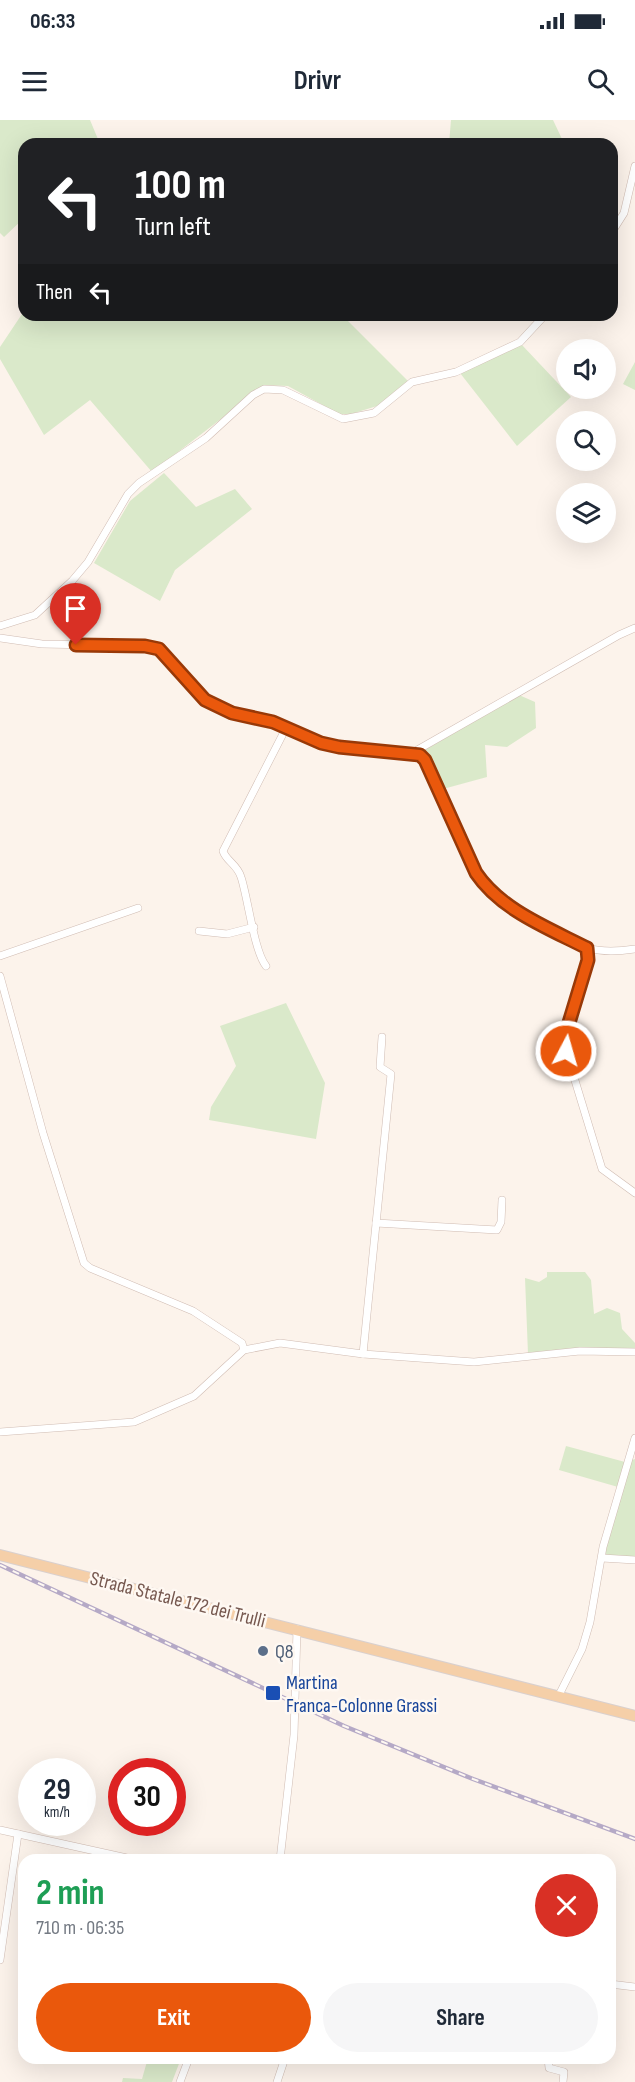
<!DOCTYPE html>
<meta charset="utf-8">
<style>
body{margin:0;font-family:"Sofia Sans Condensed",sans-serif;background:#f6f6f7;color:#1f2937;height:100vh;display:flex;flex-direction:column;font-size:22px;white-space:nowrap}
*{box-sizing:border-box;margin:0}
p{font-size:20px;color:#747a83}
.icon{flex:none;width:33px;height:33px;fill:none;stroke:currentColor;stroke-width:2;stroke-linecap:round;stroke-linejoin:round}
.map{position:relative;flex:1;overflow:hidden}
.sheet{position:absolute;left:18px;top:1734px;width:598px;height:210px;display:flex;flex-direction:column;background:#fff;border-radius:18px;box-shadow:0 6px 24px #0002}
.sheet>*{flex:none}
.banner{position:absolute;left:18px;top:18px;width:600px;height:183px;border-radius:18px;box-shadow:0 6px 24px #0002;background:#202124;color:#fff;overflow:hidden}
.buttons{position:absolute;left:556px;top:219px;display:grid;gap:12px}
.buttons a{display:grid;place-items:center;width:60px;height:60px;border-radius:50%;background:#fff;box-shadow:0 6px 24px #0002;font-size:30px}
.speed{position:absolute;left:18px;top:1638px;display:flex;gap:12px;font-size:30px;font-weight:700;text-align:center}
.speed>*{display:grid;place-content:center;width:78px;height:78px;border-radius:50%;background:#fff;box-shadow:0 6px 24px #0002;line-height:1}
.speed small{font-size:15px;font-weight:400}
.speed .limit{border:9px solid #d22;background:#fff;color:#111}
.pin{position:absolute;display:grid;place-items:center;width:51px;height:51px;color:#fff;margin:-62px -26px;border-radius:50% 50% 50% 0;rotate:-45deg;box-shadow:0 0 6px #0007}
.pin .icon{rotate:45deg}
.me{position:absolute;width:66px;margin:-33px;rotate:6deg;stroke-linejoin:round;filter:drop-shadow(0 0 4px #0008)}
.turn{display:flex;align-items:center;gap:21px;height:126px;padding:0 18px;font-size:27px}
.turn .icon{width:78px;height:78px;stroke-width:2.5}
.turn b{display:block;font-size:42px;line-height:51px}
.then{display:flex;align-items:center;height:57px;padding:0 18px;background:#0003;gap:12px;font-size:22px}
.round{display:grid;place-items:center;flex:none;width:63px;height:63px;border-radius:32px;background:#f6f6f7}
.summary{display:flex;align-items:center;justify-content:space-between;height:102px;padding:0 18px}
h1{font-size:36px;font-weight:700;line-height:45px;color:#1e9e55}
.action{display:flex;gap:12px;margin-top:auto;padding:12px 18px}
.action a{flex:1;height:69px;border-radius:36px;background:#ea580c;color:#fff;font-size:24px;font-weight:700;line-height:69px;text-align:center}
.action a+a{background:#f6f6f7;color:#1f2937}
.status{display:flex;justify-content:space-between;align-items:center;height:42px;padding:0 30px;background:#fff;direction:ltr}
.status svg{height:16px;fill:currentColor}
header{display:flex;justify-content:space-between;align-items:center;height:78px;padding:0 18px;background:#fff;font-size:27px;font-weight:700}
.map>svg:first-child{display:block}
.green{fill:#dae9ca}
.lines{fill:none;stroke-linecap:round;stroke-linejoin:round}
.minor-casing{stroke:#d0bcb3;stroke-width:8}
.primary-casing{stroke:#d9d0ce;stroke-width:12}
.minor{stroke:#fff;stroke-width:7}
.primary{stroke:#f5cfa8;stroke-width:10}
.rail-casing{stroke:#b5a9c6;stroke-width:4.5}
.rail{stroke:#fef8f2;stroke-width:2;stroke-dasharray:7;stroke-linecap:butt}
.route-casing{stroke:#983908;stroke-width:15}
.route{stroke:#ea580c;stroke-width:10}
.service-dot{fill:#5c6f8a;stroke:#fef8f2;stroke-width:2}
.transit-dot{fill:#1a4fb4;stroke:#fef8f2;stroke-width:2}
.labels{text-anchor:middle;stroke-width:5;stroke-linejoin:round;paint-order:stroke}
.street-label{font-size:20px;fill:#76584f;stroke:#fef8f2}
.service-label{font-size:20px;fill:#4e5e75;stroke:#fef8f2;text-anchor:start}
.transit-label{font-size:20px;fill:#164399;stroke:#fef8f2;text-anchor:start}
</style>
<div class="status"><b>06:33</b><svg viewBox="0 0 49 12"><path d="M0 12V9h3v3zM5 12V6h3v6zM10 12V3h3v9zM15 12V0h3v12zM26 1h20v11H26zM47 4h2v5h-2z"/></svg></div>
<header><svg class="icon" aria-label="menu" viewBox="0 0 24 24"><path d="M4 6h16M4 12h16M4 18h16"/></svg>Drivr<svg class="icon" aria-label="search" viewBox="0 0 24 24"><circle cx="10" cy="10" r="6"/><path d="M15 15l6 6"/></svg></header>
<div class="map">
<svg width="635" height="1962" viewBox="0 0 635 1962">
<rect width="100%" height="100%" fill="#fcf3eb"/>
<g class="green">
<polygon points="0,0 90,0 100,24 24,24 24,98 4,117 0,113"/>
<polygon points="451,0 553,0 562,19 558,24 449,24"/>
<polygon points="24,191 24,195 342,195 408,261 377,286 351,294 339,294 288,266 265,265 152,352 90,280 44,315 0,239 0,227"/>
<polygon points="522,225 571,277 517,326 460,253"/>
<polygon points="635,242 635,270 623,264"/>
<polygon points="164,353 196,387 235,369 252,389 175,450 160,481 94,443 130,381"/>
<polygon points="519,575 535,582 536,608 507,627 485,625 487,657 443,669 424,635 425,630"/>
<polygon points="286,883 325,963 316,1019 209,1000 211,987 236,946 220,906"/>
<polygon points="547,1152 585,1152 591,1160 594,1194 607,1188 620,1193 622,1209 635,1223 635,1230 528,1234 525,1158 539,1162 547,1157"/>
<polygon points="566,1326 625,1342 635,1339 635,1438 605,1435 618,1367 559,1350"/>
<polygon points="148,1938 175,1938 180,1941 172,1962 122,1962 123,1958 142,1959"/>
</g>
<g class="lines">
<g class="minor-casing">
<g id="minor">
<polyline points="612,112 624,93 635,46"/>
<polyline points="0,506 35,495 72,461 88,442 128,374 139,363 206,318 253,275 264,269 283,270 343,299 374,293 412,262 456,252 520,222 545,195"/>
<path d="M0 518 42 524 145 526 159 529 170 538 205 581 232 593 273 602 321 623 339 627 420 635 425 640 476 753C495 780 556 818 588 828 601 832 621 831 635 829"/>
<polyline points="412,633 619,515 635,508"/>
<polyline points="199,811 227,814 254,807"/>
<polyline points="587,828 588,840 565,916 566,931 602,1049 635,1073"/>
<polyline points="0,836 138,788"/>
<path d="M266 846C254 831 248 778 241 757 237 744 226 741 223 731L286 608"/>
<polyline points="0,856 43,1013 84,1143 90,1148 193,1191 242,1223 244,1230"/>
<polyline points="376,1103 497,1110 501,1102 502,1080"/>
<polyline points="363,1234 391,954 380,947 382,917"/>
<polyline points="0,1312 134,1302 194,1276 244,1230 280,1223 363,1234 474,1242 580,1231 635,1232"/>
<polyline points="602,1438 635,1440"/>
<polyline points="558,1577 582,1529 590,1502 603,1427 635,1318"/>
<polyline points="0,1710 136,1740"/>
<polyline points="280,1740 294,1615 297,1509"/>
<polyline points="0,1840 18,1714"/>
<polyline points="610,1864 635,1867"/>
<polyline points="548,1938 549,1948 564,1952 563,1962"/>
<polyline points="180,1962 189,1938"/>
<polyline points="277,1962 285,1938"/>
</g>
</g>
<g class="primary-casing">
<polyline id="primary" points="0,1435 635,1596"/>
</g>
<use href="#minor" class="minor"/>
<use href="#primary" class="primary"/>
<g class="rail-casing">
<polyline id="rail" points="0,1445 344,1606 473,1659 635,1719"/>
</g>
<use href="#rail" class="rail"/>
</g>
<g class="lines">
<g class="route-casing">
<path id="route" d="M76 525 145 526 159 529 205 580 232 593 273 602 321 623 339 627 420 635 425 640 476 753C501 790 548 808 587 828L588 840 565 916 566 931"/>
</g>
<use href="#route" class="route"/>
</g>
<circle class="service-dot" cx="263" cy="1531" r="6"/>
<rect class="transit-dot" x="265" y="1565" width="16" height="16" rx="3"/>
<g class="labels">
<g class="street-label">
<text transform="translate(178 1479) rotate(14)" y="7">Strada Statale 172 dei Trulli</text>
</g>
<g class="service-label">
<text x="275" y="1538">Q8</text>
</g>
<g class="transit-label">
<text x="286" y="1569">Martina<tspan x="286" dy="23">Franca-Colonne Grassi</tspan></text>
</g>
</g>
</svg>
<div class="buttons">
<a><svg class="icon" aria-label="sound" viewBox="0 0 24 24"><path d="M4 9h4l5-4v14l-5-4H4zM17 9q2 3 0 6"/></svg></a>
<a><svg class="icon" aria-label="search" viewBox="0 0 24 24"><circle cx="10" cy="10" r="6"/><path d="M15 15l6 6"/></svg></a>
<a><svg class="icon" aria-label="layers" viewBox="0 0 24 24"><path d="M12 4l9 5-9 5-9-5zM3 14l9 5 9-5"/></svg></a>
</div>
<div class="speed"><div>29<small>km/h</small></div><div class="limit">30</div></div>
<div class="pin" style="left:76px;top:525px;background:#d93025"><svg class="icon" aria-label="arrive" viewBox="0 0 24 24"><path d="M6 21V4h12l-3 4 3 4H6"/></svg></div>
<svg class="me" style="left:566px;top:931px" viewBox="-20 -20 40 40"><circle r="17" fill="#ea580c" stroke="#fff" stroke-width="3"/><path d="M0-11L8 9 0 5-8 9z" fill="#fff"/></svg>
<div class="banner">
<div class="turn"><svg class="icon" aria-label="left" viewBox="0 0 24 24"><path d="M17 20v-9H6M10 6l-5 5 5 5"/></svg><div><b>100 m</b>Turn left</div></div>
<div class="then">Then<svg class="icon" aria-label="left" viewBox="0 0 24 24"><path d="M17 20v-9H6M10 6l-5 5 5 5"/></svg></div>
</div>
<section class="sheet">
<div class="summary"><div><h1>2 min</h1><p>710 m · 06:35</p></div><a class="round" style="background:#d93025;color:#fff"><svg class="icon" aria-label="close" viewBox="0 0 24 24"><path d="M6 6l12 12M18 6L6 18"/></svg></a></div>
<div class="action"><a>Exit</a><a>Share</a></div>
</section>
</div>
